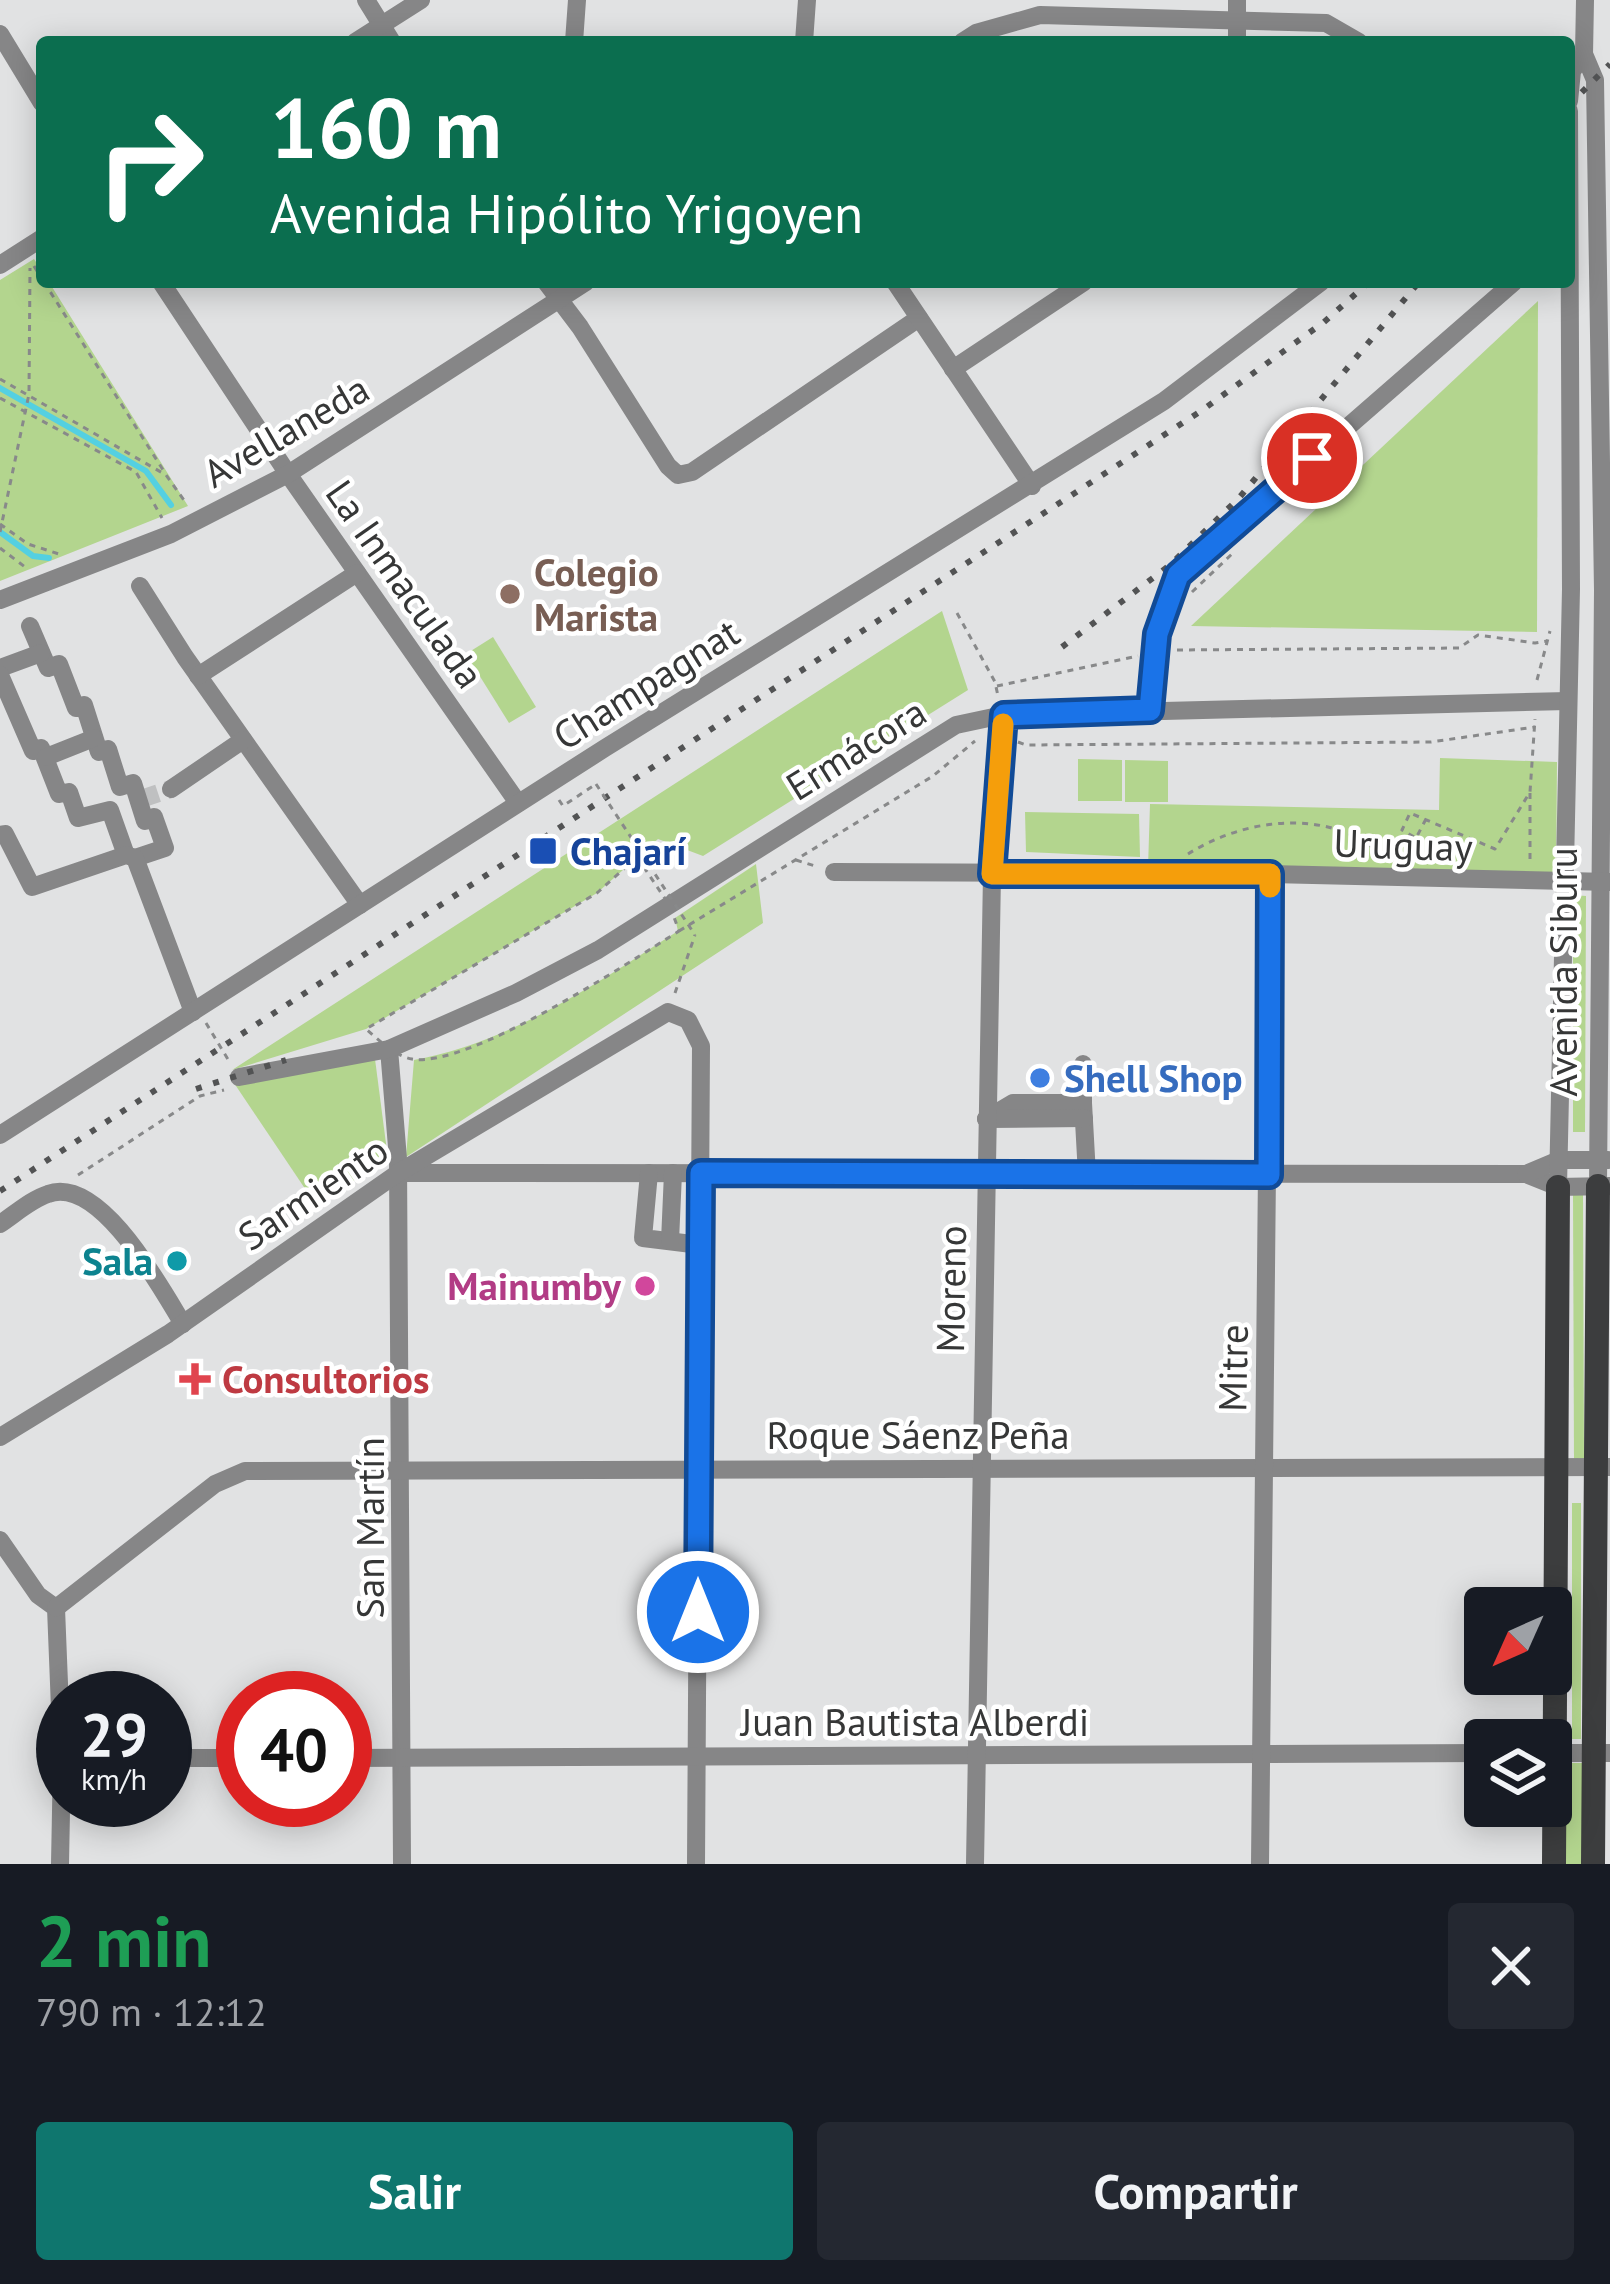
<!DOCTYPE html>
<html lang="es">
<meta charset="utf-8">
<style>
body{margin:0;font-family:"PT Sans",sans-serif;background:#242831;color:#f1f3f6;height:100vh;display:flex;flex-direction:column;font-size:45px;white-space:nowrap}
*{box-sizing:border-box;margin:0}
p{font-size:39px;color:#9ea1a6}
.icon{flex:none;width:66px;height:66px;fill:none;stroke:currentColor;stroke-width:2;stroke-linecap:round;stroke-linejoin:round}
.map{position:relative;height:1864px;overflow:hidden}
.side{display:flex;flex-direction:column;background:#171b24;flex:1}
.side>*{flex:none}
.top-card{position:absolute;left:36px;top:36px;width:1539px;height:252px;border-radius:12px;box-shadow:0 6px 30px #0003;background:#0b6e4f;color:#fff;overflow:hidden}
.needle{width:78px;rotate:225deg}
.buttons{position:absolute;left:1464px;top:1587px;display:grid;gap:24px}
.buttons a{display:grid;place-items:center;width:108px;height:108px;border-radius:12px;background:#171b24;box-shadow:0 6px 30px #0003;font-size:60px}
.speed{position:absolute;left:36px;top:1671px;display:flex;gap:24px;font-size:60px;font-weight:700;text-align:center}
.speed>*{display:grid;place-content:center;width:156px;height:156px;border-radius:50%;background:#171b24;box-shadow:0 6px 30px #0003;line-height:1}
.speed small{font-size:30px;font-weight:400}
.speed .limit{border:18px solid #d22;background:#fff;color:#111}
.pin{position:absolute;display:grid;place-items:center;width:102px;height:102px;color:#fff;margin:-51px;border:6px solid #fff;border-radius:50%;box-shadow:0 3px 12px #0007}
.me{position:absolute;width:132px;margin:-66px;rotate:0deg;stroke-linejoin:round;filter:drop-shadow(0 0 9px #0008)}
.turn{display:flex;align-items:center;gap:42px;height:252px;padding:0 36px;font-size:54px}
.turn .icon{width:156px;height:156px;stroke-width:2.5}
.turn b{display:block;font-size:84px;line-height:102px}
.round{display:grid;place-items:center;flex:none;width:126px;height:126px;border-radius:12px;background:#242831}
.head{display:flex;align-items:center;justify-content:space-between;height:204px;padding:0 36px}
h1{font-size:72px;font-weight:600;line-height:90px;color:#1e9e55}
.button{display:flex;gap:24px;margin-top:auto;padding:24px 36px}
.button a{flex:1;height:138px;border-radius:12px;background:#0f766e;color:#fff;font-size:48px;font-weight:600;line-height:138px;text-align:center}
.button a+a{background:#242831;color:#f1f3f6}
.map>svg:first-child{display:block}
.green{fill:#b3d58e}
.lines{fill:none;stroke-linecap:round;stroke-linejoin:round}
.stream{stroke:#54d0e1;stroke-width:6}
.minor-tunnel{stroke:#bfc0c1;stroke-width:18;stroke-dasharray:18 9;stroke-linecap:butt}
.path{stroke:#88898a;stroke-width:3;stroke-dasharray:6 6;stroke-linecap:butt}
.minor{stroke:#868687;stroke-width:18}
.major{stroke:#3c3d3e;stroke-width:24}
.rail{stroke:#525354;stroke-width:6;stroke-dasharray:6 12;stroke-linecap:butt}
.path-bridge{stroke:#88898a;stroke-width:3;stroke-dasharray:6 6;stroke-linecap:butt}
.route-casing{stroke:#114b97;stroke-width:30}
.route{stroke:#1a73e8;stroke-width:21}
.slow{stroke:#f59e0b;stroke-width:21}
.education-dot{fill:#8d6e63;stroke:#fff;stroke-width:4.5}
.transit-dot{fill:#1a4fb4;stroke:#fff;stroke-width:4.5}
.shop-dot{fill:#3f7fe0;stroke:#fff;stroke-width:4.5}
.culture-dot{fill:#0f9aa8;stroke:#fff;stroke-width:4.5}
.hotel-dot{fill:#d1479c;stroke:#fff;stroke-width:4.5}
.health-dot{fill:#e0444e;stroke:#fff;stroke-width:4.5}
.labels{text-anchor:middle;stroke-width:9;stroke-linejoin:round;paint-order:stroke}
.street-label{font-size:39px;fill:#363737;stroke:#fff}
.education-label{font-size:39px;font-weight:bold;fill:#785e54;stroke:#fff;text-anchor:start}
.transit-label{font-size:39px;font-weight:bold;fill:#164399;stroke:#fff;text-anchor:start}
.shop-label{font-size:39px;font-weight:bold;fill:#366cbe;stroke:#fff;text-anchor:start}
.culture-label{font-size:39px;font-weight:bold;fill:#0d838f;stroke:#fff;text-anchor:end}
.hotel-label{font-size:39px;font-weight:bold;fill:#b23c85;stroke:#fff;text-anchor:end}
.health-label{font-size:39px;font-weight:bold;fill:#be3a42;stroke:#fff;text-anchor:start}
</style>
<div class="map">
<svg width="1610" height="1864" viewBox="0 0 1610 1864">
<rect width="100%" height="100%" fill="#e1e2e3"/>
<g class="green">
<polygon points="34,259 42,271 42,282 49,282 188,506 0,581 0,280"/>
<polygon points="1538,301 1537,632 1191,626"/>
<polygon points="942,611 968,690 703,856 658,839 597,893 366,1029 232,1070"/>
<polygon points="493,637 536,707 509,723 466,654"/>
<polygon points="1440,758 1557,762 1556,875 1148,868 1150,804 1439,810"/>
<polygon points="1078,759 1122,760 1122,801 1078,801"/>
<polygon points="1125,760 1168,761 1168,802 1125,802"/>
<polygon points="1025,812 1139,814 1140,857 1026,852"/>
<path d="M756 864 763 923 406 1157 414 1060C512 1042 595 984 678 931L675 918Z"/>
<polygon points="1573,895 1586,896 1585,1132 1573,1132"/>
<polygon points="375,1059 388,1159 316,1205 234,1083"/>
<polygon points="1573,1194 1583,1194 1584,1462 1574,1462"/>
<rect x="1572" y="1503" width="9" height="236"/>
<polygon points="1564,1763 1584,1763 1583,1864 1563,1864"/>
</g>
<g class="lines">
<g class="stream">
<polyline points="0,388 146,471 171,505"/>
<polyline points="0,532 33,556 49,558"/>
</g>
<polyline class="minor-tunnel" points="141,799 171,789"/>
<g class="path">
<polyline points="34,266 42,279"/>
<polyline points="44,282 165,473"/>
<polyline points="0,379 166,475 186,503"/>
<polyline points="0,398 136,472 162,518"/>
<polyline points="0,524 28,544 59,554"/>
<polyline points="0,532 29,394 30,268"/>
<polyline points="0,548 25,567"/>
<polyline points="1192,592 1233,553"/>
<polyline points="957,613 995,682 998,696"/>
<polyline points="1177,650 1459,648 1478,635 1535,643 1547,641"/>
<polyline points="1537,680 1550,631"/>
<polyline points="997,686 1138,656"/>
<polyline points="1018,742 1026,745 1431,742 1535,727"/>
<polyline points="1530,793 1530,862"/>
<polyline points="559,800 563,806 596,784"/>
<polyline points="1426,819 1416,838 1402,830 1410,813 1495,849 1530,792 1535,719"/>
<polyline points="632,838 635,836 645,852 638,835"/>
<path d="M1188 854C1245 818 1331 806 1385 858"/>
<path d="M637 857 670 906 679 931C628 963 468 1069 412 1059 395 1056 379 1040 366 1029L597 893Z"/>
<polyline points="796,860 815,866"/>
<polyline points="679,931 933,776 975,741"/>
<polyline points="675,993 695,935"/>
<polyline points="206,1023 229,1061"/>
<polyline points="78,1175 200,1096 224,1090"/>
<polyline points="315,1191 324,1203"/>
</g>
<g class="minor">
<polyline points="366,0 392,42"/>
<polyline points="1585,0 1584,54 1595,80 1603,590 1598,1186"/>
<polyline points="0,34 42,103"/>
<polyline points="355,42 421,0"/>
<polyline points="574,42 577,0"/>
<polyline points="804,42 807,0"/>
<polyline points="962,42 976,33 1040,15 1326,23 1359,42"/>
<polyline points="1237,42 1237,0"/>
<polyline points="1569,101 1572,71 1584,54"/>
<polyline points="0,265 42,238"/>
<polyline points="161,282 288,474 518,803"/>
<polyline points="546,282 580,327 668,466 678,475 692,472 919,318"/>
<polyline points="895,282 1032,486"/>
<polyline points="953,369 1084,282"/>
<polyline points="140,586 185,657 360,905"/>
<polyline points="0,600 171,534 288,474 586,282"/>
<polyline points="30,626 48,668 59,664 76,708 84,705 99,752 108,749 120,787 133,783 145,821 154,817 165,848 135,858"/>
<polyline points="0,668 41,653"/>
<polyline points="0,675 33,751 41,748 59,794 69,792 78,818 110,810 126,855"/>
<polyline points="198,676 357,573"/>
<polyline points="1151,711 1157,634 1178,575 1514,282"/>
<polyline points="46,757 94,738"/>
<polyline points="171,789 243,740"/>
<polyline points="0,835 5,834 32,887 126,855 135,858 193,1012"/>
<polyline points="834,872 1270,874 1610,882"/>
<polyline points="389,1049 398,1159 402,1864"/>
<polyline points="239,1077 389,1049 516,993 598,950 956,725 1003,715 1568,701"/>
<polyline points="1083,1103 1083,1064"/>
<polyline points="986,1119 1013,1103 1083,1103 1087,1175"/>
<polyline points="986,1119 1084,1118"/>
<polyline points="0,1135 605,748 1164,401 1321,282"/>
<polyline points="403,1173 1526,1174 1558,1187 1610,1186"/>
<polyline points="649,1173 643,1238 700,1245"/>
<polyline points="1526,1174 1559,1160 1608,1160"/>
<polyline points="1558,1187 1571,589 1569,111"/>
<path d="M0 1224C15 1214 32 1199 48 1194 100 1175 161 1288 183 1324"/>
<polyline points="670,1241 673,1173"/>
<polyline points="0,1437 168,1334 398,1173 668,1012 688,1020 701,1046 696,1864"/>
<polyline points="0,1540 38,1595 56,1608 62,1759 60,1864"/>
<polyline points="56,1608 215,1484 245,1471 1610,1467"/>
<polyline points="1551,1753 1610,1753"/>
<polyline points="165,1758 243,1758"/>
<polyline points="345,1758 1485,1753"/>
<polyline points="975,1864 992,874 1003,715"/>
<polyline points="1260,1864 1270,874"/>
</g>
<g class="major">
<polyline points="1554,1864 1558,1187"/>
<polyline points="1593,1864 1598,1186"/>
</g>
<g class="rail">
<polyline points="1569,105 1610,64"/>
<polyline points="1062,647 1170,565 1239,498 1419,282"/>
<polyline points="196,1089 286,1060"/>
<polyline points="0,1191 1201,411 1324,322 1369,282"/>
</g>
<polyline class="path-bridge" points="596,784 695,935"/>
</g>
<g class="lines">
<g class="route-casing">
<polyline id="route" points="698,1612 701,1173 1269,1175 1270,874 992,874 1004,715 1150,710 1157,634 1178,575 1312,458"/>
</g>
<use href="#route" class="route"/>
<polyline class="slow" points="1003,724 992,874 1270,874 1270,887"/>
</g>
<circle class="education-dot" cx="510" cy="594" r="12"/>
<rect class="transit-dot" x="528" y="836" width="30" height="30" rx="6"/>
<circle class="shop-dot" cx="1040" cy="1078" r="12"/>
<circle class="culture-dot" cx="177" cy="1261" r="12"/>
<circle class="hotel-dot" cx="645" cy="1286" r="12"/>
<path class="health-dot" d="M189 1361h12v12h12v12h-12v12h-12v-12h-12v-12h12z"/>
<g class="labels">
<g class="street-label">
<text transform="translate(286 431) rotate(-30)" y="14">Avellaneda</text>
<text transform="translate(405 584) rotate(55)" y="14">La Inmaculada</text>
<text transform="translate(646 684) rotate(-32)" y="14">Champagnat</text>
<text transform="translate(856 749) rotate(-32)" y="14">Ermácora</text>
<text transform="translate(1403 845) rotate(2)" y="14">Uruguay</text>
<text transform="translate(1563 972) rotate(-90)" y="14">Avenida Siburu</text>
<text transform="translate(313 1193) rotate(-34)" y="14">Sarmiento</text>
<text transform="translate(951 1289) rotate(-89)" y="14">Moreno</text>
<text transform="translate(1233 1368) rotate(-89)" y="14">Mitre</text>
<text x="918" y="1449">Roque Sáenz Peña</text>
<text transform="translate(370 1528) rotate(-90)" y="14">San Martín</text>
<text x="915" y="1736">Juan Bautista Alberdi</text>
</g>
<g class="education-label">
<text x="534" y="586">Colegio<tspan x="534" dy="45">Marista</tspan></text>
</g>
<g class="transit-label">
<text x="570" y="865">Chajarí</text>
</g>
<g class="shop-label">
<text x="1064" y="1092">Shell Shop</text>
</g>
<g class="culture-label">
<text x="153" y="1275">Sala</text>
</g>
<g class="hotel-label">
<text x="621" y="1300">Mainumby</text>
</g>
<g class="health-label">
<text x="222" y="1393">Consultorios</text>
</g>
</g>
</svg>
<div class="buttons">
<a><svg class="needle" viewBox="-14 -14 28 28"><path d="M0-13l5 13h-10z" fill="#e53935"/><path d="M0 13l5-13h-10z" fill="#9ea1a6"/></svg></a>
<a><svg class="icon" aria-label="layers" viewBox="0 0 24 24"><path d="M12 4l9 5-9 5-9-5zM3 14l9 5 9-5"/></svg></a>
</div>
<div class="speed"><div>29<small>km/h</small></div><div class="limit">40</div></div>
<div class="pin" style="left:1312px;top:458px;background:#d93025"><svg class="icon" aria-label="arrive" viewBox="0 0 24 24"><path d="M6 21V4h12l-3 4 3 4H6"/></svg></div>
<svg class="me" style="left:698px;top:1612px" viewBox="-20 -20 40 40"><circle r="17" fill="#1a73e8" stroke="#fff" stroke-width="3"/><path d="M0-11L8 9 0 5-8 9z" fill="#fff"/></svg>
<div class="top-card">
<div class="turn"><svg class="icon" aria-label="right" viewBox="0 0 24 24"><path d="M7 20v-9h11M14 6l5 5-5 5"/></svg><div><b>160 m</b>Avenida Hipólito Yrigoyen</div></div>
</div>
</div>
<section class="side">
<div class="head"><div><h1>2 min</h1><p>790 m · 12:12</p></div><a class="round"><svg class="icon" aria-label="close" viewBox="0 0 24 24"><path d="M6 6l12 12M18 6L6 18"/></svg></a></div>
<div class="button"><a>Salir</a><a>Compartir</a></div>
</section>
